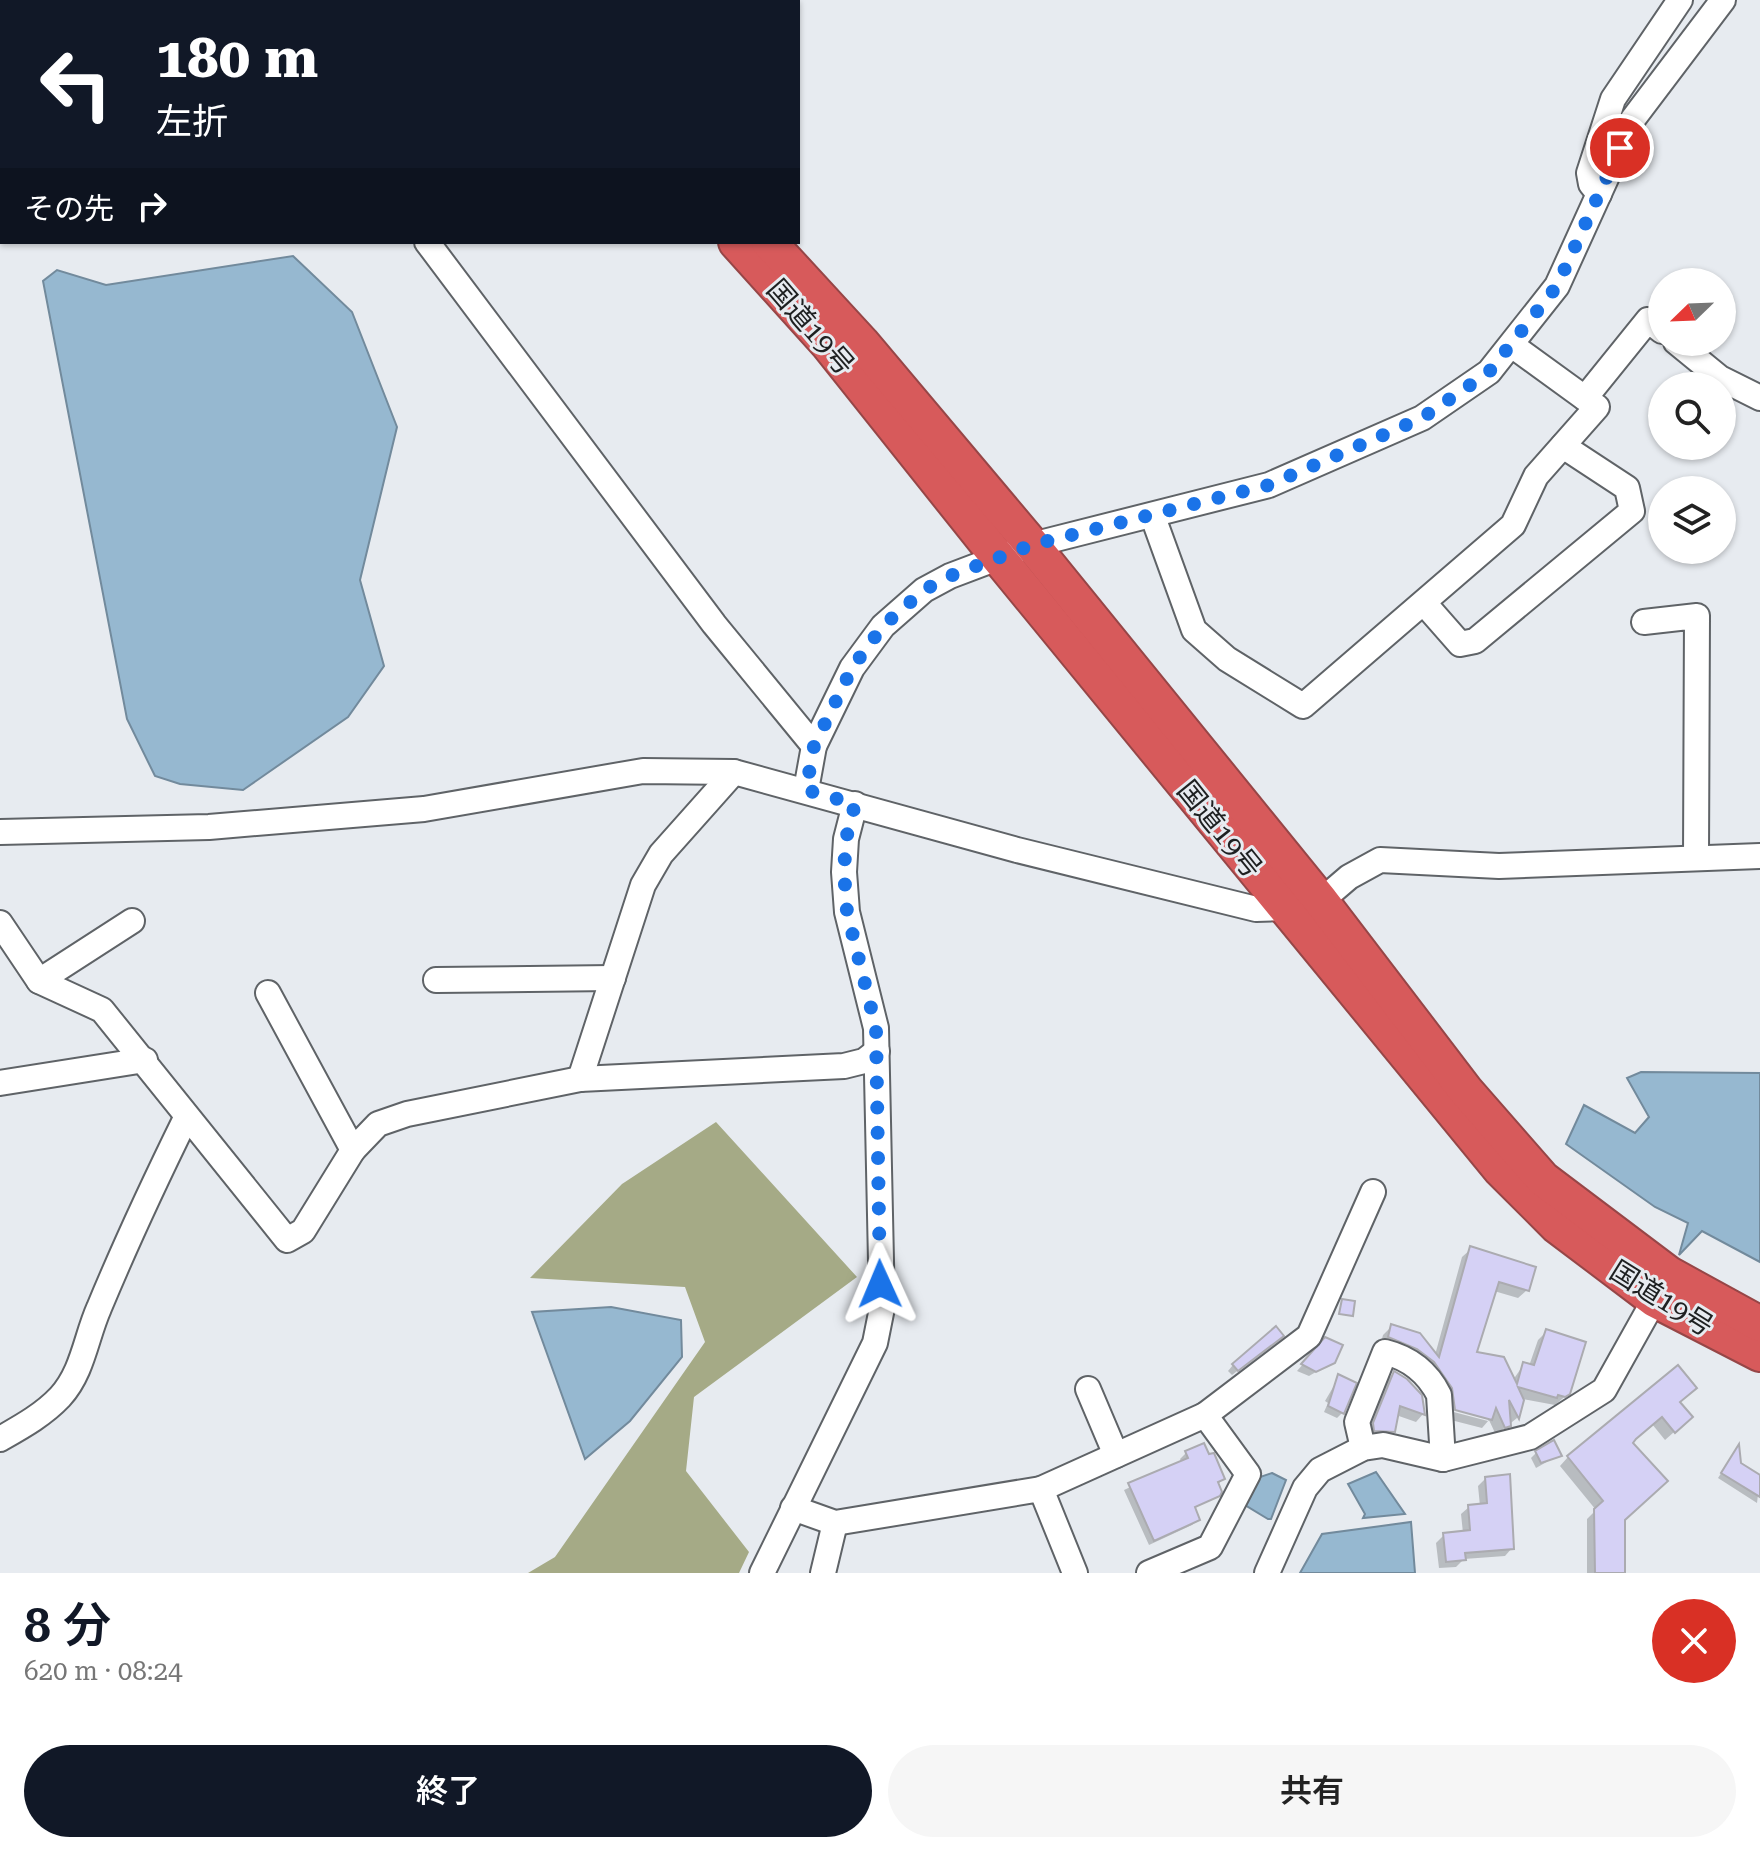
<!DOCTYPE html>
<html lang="ja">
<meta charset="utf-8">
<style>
body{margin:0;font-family:"Roboto Serif","Noto Sans JP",serif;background:#f6f6f6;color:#222;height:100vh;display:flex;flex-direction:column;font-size:30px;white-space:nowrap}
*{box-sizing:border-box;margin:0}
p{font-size:26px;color:#767676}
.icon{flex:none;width:44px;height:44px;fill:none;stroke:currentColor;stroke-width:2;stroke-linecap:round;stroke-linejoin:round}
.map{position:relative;height:1573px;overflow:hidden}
.drawer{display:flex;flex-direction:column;background:#fff;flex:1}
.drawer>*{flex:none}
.guide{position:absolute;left:0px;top:0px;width:800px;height:244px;box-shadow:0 2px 6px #0004;background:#111827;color:#fff;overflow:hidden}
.needle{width:52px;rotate:247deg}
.tools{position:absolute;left:1648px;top:268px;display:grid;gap:16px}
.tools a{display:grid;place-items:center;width:88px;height:88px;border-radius:50%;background:#fff;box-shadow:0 2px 6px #0004;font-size:40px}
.pin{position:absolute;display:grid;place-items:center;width:68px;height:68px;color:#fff;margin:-34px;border:4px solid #fff;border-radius:50%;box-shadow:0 2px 8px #0007}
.me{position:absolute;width:88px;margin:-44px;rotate:359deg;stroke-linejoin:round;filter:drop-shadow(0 0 6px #0008)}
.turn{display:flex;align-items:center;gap:28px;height:168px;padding:0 24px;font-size:36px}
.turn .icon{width:104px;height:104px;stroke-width:2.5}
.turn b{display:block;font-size:56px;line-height:68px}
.then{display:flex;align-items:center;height:76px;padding:0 24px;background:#0003;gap:16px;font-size:30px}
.round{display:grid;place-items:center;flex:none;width:84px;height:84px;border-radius:42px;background:#f6f6f6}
.head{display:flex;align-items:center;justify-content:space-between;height:136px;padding:0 24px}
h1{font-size:48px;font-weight:600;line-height:60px;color:#111827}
.cta{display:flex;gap:16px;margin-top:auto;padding:16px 24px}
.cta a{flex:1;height:92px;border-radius:48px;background:#111827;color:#fff;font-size:32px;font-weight:600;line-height:92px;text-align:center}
.cta a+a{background:#f6f6f6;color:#222}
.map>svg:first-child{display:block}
.forest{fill:#a5aa86}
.water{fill:#96b8d0;stroke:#728a9c;stroke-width:2}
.shadow{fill:#0003}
.building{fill:#d5d1f5;stroke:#ababb0;stroke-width:2}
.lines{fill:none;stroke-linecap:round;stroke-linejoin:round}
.minor-casing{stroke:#5f6367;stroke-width:28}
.highway-casing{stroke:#964647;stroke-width:38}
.minor{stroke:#fff;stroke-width:24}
.highway{stroke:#d75a5b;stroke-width:34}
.route{stroke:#1a73e8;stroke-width:14;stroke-dasharray:0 25.2}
.labels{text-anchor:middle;stroke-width:6;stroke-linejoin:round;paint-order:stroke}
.street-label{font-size:28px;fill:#1e2021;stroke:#e7ebf0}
</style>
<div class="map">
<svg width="1760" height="1573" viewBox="0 0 1760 1573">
<rect width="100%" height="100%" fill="#e7ebf0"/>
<polygon class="forest" points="716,1122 857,1277 694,1397 686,1471 749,1552 739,1573 528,1573 555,1557 705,1342 685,1287 530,1278 622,1184"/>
<g class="water">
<polygon points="293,256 352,312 397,427 360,580 384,666 348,717 243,790 180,784 155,776 127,719 43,281 57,270 106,285"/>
<polygon points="1641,1072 1760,1073 1760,1262 1702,1231 1679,1255 1688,1223 1655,1207 1566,1144 1584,1105 1635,1133 1649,1117 1627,1078"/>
<polygon points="611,1307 681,1320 682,1357 630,1421 585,1459 532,1312"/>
<polygon points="1376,1472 1405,1514 1363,1518 1365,1514 1348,1484"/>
<polygon points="1272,1473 1286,1480 1271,1519 1268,1519 1245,1505 1257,1478"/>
<polygon points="1411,1522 1415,1573 1300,1573 1322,1534"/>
</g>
<g class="shadow">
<polygon points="1471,1249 1527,1290 1518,1298 1494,1291 1475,1354 1513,1380 1524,1364 1529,1366 1538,1340 1547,1331 1569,1393 1555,1405 1523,1399 1517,1418 1496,1435 1489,1420 1482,1428 1447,1419 1446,1410 1488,1421 1488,1417 1446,1406 1380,1346 1383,1335 1392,1326 1435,1355 1462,1257"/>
<polygon points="1276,1341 1232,1375 1228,1371 1233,1365"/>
<polygon points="1320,1345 1333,1362 1309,1376 1297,1371"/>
<polygon points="1394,1373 1420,1395 1423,1414 1416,1422 1396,1415 1393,1431 1385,1440 1366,1433 1386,1381"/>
<polygon points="1339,1377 1343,1412 1337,1418 1324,1412 1328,1403 1325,1401"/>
<polygon points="1678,1403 1682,1425 1665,1440 1652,1424 1631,1443 1623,1520 1623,1573 1587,1573 1587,1519 1596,1510 1560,1466 1568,1457"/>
<polygon points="1203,1446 1223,1479 1217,1485 1218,1495 1193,1509 1198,1520 1192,1525 1149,1545 1124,1490 1182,1463 1180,1459 1186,1453"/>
<polygon points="1737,1449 1739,1465 1760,1478 1757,1503 1718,1478"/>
<polygon points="1536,1453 1559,1455 1536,1468 1531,1458"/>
<polygon points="1485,1479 1512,1548 1505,1556 1464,1559 1456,1567 1439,1568 1436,1543 1444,1535 1463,1533 1461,1514 1469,1507 1480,1506 1478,1486"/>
</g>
<g class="building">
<polygon points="1470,1246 1536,1267 1529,1291 1499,1282 1477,1352 1504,1357 1517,1384 1523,1362 1534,1365 1546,1329 1586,1342 1570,1394 1565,1397 1558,1395 1557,1398 1518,1387 1524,1400 1519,1419 1509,1400 1511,1426 1505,1428 1496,1408 1492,1420 1455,1410 1452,1388 1434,1362 1417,1349 1388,1337 1391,1324 1420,1333 1439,1357"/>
<polygon points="1342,1299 1355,1301 1353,1316 1339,1314"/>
<polygon points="1276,1326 1284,1336 1238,1371 1232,1364"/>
<polygon points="1325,1337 1343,1345 1335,1363 1316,1372 1301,1364"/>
<polygon points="1678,1365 1697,1388 1680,1402 1693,1417 1675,1433 1662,1417 1636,1439 1633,1443 1668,1481 1625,1520 1625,1573 1595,1573 1594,1509 1603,1501 1567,1456"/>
<polygon points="1394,1371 1407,1379 1422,1395 1425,1415 1400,1406 1395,1432 1374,1431 1373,1423"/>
<polygon points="1338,1374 1357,1383 1344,1414 1328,1406"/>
<polygon points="1554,1440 1562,1456 1541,1463 1535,1451"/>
<polygon points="1204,1443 1209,1454 1214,1453 1225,1479 1218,1482 1222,1492 1220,1496 1195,1507 1200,1520 1154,1541 1128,1483 1188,1458 1185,1451"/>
<polygon points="1739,1444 1741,1463 1760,1475 1760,1497 1721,1473"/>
<polygon points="1510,1474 1514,1549 1465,1553 1466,1560 1446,1562 1443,1533 1470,1530 1468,1505 1487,1503 1485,1477"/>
</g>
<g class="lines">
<g class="minor-casing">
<g id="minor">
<polyline points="243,0 245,2"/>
<polyline points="382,2 386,0"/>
<polyline points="1599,194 1591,184 1589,173 1613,99 1680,0"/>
<polyline points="0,218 2,218"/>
<polyline points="427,242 714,624 814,746"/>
<polyline points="1676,342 1720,378 1760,398"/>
<polyline points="1585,398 1648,320 1662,331"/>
<polyline points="1153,517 1194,630 1227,659 1303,706 1513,525 1536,476 1597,407 1513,346"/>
<polyline points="1424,603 1460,644 1475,641 1632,511 1627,488 1563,446"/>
<polyline points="1644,622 1697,616 1696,857"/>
<polyline points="806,790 814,746 852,668 883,626 924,590 950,576 1032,545 1269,485 1422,418 1489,372 1557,286 1633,119 1723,0"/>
<polyline points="0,832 209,827 424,809 643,771 734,772 1017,850 1256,909 1284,908"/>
<polyline points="1321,901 1349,877 1380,860 1499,866 1760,856"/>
<polyline points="0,923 39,981 102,1010 287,1240 303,1231 353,1150 378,1124 407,1114 580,1079 844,1066 864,1061 877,1051"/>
<polyline points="436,980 613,978"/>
<polyline points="39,981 132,921"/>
<polyline points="268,993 353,1150"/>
<polyline points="580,1079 643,885 661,854 734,772"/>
<polyline points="0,1083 145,1060"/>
<polyline points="1088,1389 1116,1455"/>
<polyline points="1205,1415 1309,1336 1373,1192"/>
<path d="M0 1439C21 1427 43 1415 60 1397 83 1372 86 1337 99 1308 126 1243 155 1181 186 1118"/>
<path d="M1363 1448 1357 1422 1385 1352C1409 1358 1427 1371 1439 1395L1443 1459"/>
<polyline points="1041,1489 1205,1415 1248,1474 1210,1547 1149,1573"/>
<polyline points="793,1508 835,1523 1041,1489 1075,1573"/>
<polyline points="762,1573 875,1343 882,1308 876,1028 847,912 844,872 846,839 855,804"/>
<polyline points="823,1573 835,1523"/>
<polyline points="1267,1573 1305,1488 1320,1470 1363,1448 1383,1445 1443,1459 1530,1437 1604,1390 1661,1288"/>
</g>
</g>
<g class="highway-casing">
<g id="highway">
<polyline points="500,0 502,2"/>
<polyline points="533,0 535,2"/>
<polyline points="736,242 827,343 997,556 1500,1169 1557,1226 1655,1300 1760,1354"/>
<polyline points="769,242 862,343 1032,545 1321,901 1466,1091 1543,1179 1669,1274 1760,1324"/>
</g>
</g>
<use href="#minor" class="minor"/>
<use href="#highway" class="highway"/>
</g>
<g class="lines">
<polyline class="route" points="880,1284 876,1028 847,912 844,872 846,839 855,804 806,790 814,746 852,668 883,626 924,590 950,576 1032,545 1269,485 1422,418 1489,372 1557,286 1620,148"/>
</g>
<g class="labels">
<g class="street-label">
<text transform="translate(811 327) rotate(49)" y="10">国道19号</text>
<text transform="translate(1220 829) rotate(51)" y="10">国道19号</text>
<text transform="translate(1662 1298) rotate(32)" y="10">国道19号</text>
</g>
</g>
</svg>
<div class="tools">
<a><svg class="needle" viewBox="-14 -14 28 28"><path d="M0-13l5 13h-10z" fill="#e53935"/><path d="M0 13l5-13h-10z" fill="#767676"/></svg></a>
<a><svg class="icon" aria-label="search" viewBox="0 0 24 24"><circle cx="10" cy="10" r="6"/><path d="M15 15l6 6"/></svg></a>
<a><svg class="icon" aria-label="layers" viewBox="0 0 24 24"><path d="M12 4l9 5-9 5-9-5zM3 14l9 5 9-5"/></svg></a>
</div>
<div class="pin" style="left:1620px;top:148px;background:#d93025"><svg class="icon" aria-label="arrive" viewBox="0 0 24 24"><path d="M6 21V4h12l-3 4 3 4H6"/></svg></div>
<svg class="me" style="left:880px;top:1284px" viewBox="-20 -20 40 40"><path d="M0-17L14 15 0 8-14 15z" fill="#1a73e8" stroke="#fff" stroke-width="4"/></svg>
<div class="guide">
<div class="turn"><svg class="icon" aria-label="left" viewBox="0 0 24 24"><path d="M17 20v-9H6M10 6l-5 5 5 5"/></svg><div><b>180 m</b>左折</div></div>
<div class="then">その先<svg class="icon" aria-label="right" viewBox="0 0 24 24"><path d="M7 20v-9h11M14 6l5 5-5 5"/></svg></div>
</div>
</div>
<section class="drawer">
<div class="head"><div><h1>8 分</h1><p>620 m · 08:24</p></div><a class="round" style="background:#d93025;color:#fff"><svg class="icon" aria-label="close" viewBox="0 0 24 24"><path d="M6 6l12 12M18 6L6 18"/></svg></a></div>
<div class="cta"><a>終了</a><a>共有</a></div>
</section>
